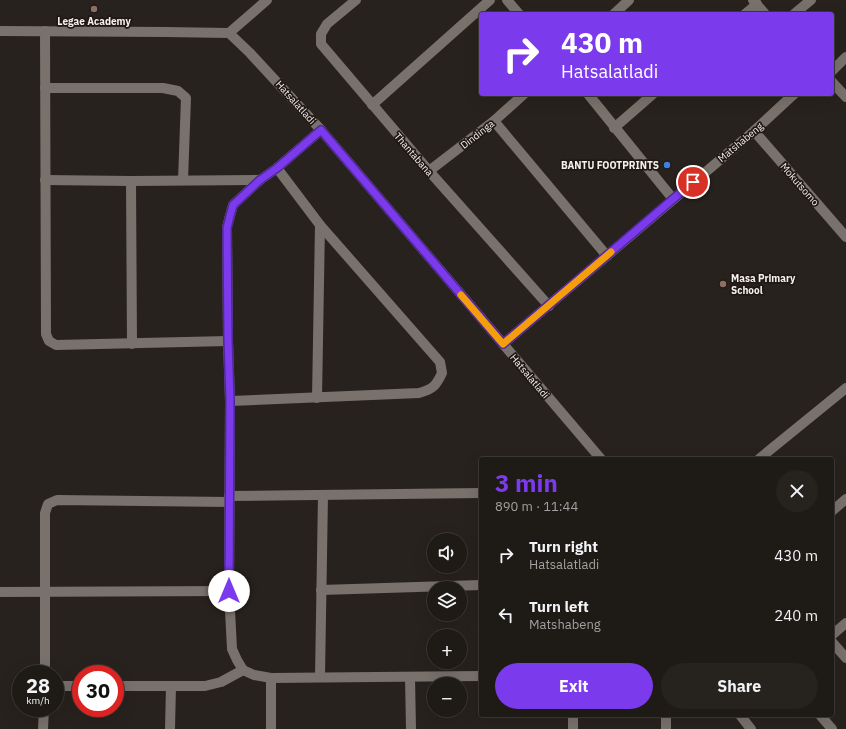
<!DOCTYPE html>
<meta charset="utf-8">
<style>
body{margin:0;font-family:"IBM Plex Sans",sans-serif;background:#26231f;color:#f1f3f6;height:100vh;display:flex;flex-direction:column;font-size:15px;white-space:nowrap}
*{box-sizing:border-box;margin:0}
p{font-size:13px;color:#a1a1a1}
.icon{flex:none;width:22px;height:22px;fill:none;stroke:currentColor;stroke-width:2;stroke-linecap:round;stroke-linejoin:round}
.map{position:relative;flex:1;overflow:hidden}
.sheet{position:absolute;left:479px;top:457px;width:355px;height:260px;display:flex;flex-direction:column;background:#1e1a16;border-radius:4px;box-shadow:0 4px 16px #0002,0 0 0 1px #3c3835}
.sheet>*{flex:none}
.hud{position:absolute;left:479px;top:12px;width:355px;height:84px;border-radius:4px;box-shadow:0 4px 16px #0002,0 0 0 1px #3c3835;background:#7c3aed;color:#fff;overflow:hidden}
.fabs{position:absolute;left:427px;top:533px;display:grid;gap:8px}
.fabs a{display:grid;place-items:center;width:40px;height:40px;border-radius:50%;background:#1e1a16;box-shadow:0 4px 16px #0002,0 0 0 1px #3c3835;font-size:20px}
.speed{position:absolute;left:12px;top:665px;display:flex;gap:8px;font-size:20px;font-weight:700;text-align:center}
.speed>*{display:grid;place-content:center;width:52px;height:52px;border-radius:50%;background:#1e1a16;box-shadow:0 4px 16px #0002,0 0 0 1px #3c3835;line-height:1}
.speed small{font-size:10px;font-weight:400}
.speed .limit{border:6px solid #d22;background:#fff;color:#111}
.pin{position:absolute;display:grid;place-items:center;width:34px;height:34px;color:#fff;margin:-17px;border:2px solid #fff;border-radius:50%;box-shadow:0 1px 4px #0007}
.me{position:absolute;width:44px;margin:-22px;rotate:0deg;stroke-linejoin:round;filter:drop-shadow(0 0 3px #0008)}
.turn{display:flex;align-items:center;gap:14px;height:84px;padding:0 16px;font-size:18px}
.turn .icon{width:52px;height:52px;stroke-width:2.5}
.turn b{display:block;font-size:28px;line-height:34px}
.round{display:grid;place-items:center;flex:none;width:42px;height:42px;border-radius:21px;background:#26231f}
.head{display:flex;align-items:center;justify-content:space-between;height:68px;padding:0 16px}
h1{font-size:24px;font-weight:700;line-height:30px;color:#7c3aed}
.button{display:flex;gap:8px;margin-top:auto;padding:8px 16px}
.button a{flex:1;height:46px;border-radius:24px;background:#7c3aed;color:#fff;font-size:16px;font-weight:700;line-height:46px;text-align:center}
.button a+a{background:#26231f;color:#f1f3f6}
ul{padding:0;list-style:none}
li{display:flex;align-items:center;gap:12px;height:60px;padding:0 16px}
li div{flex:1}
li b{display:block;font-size:15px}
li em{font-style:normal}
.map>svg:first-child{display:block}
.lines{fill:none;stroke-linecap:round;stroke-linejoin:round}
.minor{stroke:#78716c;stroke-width:10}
.route-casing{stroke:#51269a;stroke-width:10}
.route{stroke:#7c3aed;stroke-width:7}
.slow{stroke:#f59e0b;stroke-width:7}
.education-dot{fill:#8d6e63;stroke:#1f1915;stroke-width:1.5}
.shop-dot{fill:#3f7fe0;stroke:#1f1915;stroke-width:1.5}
.labels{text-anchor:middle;stroke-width:3.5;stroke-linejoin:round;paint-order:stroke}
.poi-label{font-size:10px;font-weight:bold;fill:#f5f0ee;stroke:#1f1915}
.street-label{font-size:10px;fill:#f5f0ee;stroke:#1f1915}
</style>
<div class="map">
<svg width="846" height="729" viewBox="0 0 846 729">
<rect width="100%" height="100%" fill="#28221e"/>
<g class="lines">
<g class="minor">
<polyline points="356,0 327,24 321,34 321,44 429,171 549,306"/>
<polyline points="507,0 519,14"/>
<polyline points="753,0 765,14"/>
<polyline points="614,14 629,0"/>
<polyline points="745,14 757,4"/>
<polyline points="794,14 811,0"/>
<polyline points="0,31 166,32 229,33 250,53 321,130 601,459"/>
<polyline points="45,31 46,334 49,341 56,345 228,341"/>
<polyline points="229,33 267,0"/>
<polyline points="832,71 846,57"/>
<polyline points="832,82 846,97"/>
<polyline points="45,88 163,88 178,91 186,98 183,180"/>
<polyline points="588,94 673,199"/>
<polyline points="372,105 490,0"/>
<polyline points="494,121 607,256"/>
<polyline points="614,128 653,94"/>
<polyline points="321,130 277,168 260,180 233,205 227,227 228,341 230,401 229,591 232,649 237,660 243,670 254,675 271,678 481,676"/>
<polyline points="754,131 846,237"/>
<polyline points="429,171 494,121 524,94"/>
<polyline points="45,180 131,181 260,180"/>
<polyline points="131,181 132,344"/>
<polyline points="503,344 754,131 794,94"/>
<polyline points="317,398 320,225"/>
<path d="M230 401 419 393C433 389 436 386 442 373L440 362 320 225 277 168"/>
<polyline points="759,459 846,388"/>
<polyline points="229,496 481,493"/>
<polyline points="832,511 846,499"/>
<polyline points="321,590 481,585"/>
<polyline points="0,592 229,591"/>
<polyline points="832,635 846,623"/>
<polyline points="832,642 846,658"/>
<polyline points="45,674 45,513 48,504 57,500 229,502"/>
<polyline points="320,677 323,495"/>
<polyline points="410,677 411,729"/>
<polyline points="271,678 271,729"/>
<polyline points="55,686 81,686"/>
<polyline points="115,686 205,686 221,682 243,670"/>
<polyline points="573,715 573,729"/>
<polyline points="666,715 666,729"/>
<polyline points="740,715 751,729"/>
<polyline points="820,715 832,729"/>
<polyline points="43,729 44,708"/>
<polyline points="170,729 171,686"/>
</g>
</g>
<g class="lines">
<g class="route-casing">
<polyline id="route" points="229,591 230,400 228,340 227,228 230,216 233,205 260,180 277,168 321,130 503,344 693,182"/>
</g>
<use href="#route" class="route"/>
<polyline class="slow" points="461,295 503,344 611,252"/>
</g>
<g class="education-dot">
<circle cx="94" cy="9" r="4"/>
<circle cx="723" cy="284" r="4"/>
</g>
<circle class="shop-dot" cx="667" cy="165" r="4"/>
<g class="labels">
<g class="poi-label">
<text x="94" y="25">Legae Academy</text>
<text x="659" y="169" text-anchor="end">BANTU FOOTPRINTS</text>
<text x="731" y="282" text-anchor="start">Masa Primary<tspan x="731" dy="12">School</tspan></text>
</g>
<g class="street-label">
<text transform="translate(296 102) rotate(48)" y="4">Hatsalatladi</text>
<text transform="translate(477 134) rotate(-38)" y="4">Dindinga</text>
<text transform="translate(740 142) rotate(-40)" y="4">Matshabeng</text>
<text transform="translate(414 154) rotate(49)" y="4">Thantabana</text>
<text transform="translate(800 184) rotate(49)" y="4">Mokutsomo</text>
<text transform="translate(530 376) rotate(50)" y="4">Hatsalatladi</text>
</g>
</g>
</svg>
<div class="fabs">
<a><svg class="icon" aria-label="sound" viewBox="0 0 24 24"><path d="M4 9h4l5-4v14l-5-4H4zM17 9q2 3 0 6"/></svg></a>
<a><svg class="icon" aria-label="layers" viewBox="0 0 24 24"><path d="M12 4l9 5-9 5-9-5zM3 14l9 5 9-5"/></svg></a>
<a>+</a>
<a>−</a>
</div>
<div class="speed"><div>28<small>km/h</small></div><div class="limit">30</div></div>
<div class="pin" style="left:693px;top:182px;background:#d93025"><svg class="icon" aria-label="arrive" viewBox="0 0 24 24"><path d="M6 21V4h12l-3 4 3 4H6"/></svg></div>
<svg class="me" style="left:229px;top:591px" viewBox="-20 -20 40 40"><circle r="19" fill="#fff"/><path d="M0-13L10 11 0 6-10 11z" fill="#7c3aed"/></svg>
<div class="hud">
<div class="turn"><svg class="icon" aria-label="right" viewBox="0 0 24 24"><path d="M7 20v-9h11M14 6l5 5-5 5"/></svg><div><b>430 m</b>Hatsalatladi</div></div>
</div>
<section class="sheet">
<div class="head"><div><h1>3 min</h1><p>890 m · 11:44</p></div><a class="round"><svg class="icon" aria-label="close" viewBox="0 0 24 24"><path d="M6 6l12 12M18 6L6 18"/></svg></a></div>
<ul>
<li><svg class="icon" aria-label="right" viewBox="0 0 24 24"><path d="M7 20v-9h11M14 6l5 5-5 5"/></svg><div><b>Turn right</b><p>Hatsalatladi</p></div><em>430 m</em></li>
<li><svg class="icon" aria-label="left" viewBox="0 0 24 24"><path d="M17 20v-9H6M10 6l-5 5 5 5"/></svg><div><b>Turn left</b><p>Matshabeng</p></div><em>240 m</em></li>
</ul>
<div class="button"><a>Exit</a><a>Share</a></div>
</section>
</div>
